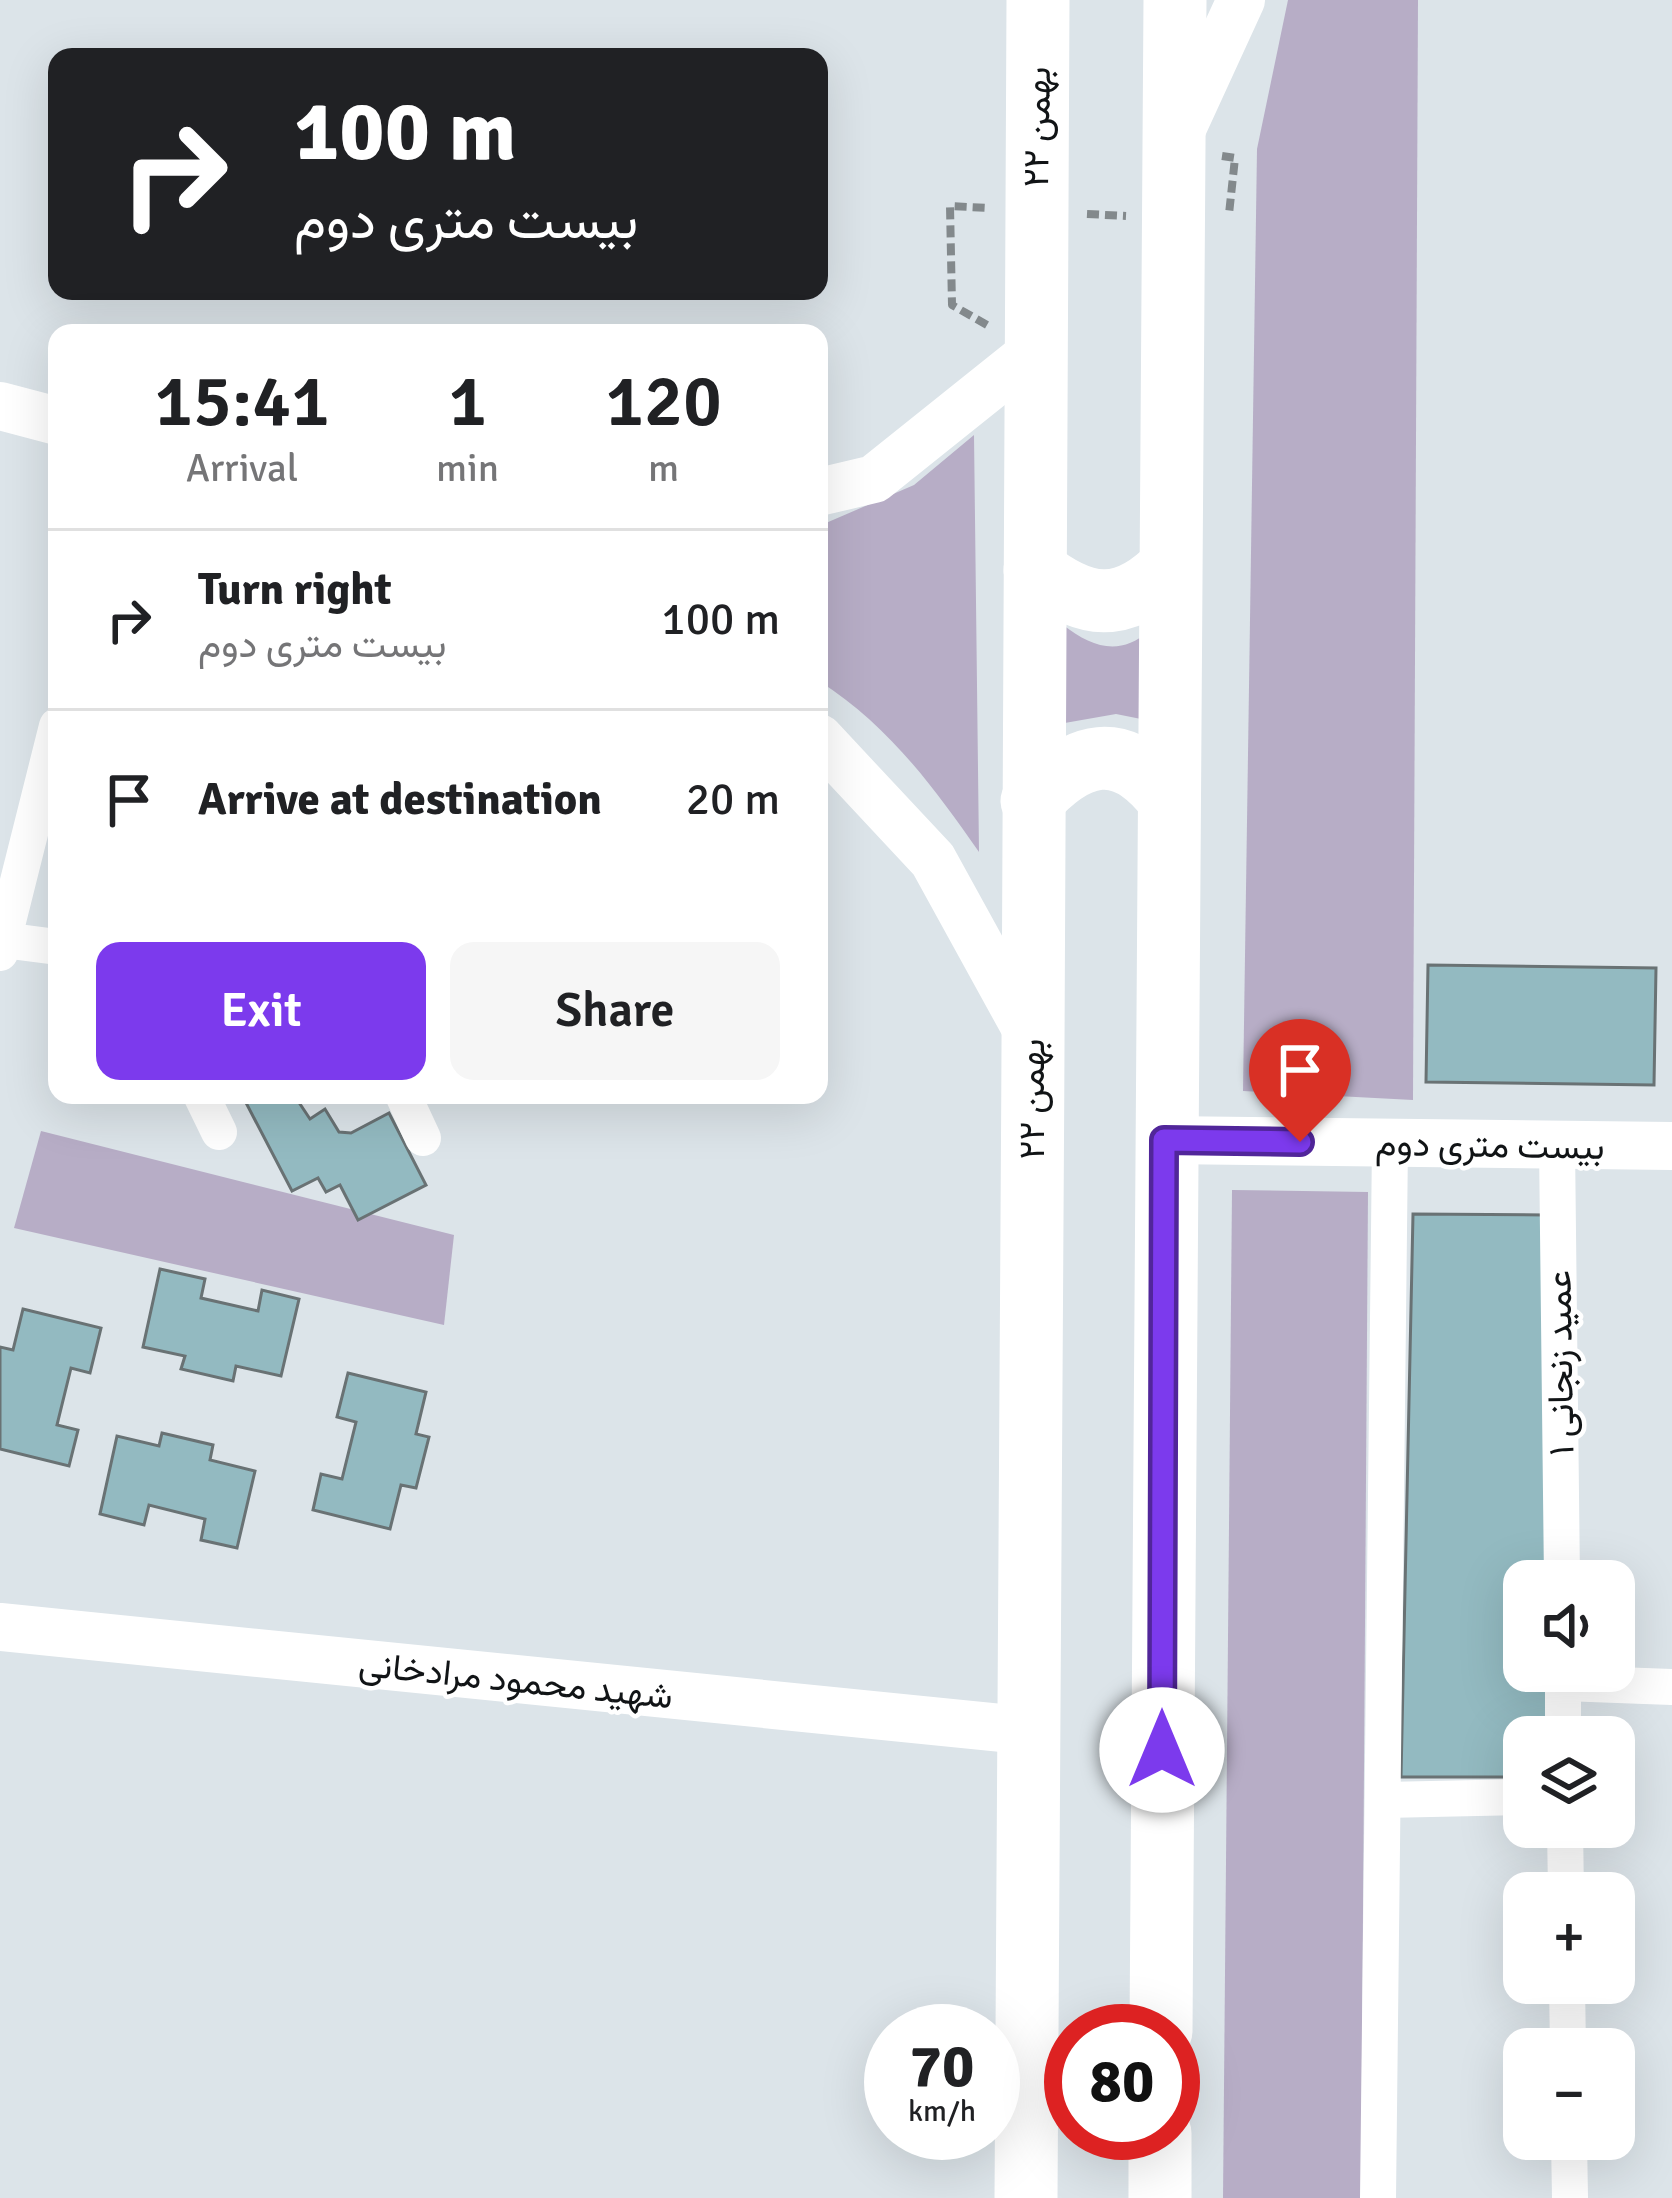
<!DOCTYPE html>
<meta charset="utf-8">
<style>
body{margin:0;font-family:Signika,Vazirmatn,sans-serif;background:#f6f6f6;color:#202124;height:100vh;display:flex;flex-direction:column;font-size:45px;white-space:nowrap}
*{box-sizing:border-box;margin:0}
p{font-size:39px;color:#757577}
.icon{flex:none;width:66px;height:66px;fill:none;stroke:currentColor;stroke-width:2;stroke-linecap:round;stroke-linejoin:round}
.map{position:relative;flex:1;overflow:hidden}
.drawer{position:absolute;left:48px;top:324px;width:780px;height:780px;display:flex;flex-direction:column;background:#fff;border-radius:24px;box-shadow:0 12px 48px #0002}
.drawer>*{flex:none}
.guide{position:absolute;left:48px;top:48px;width:780px;height:252px;border-radius:24px;box-shadow:0 12px 48px #0002;background:#202124;color:#fff;overflow:hidden}
.fabs{position:absolute;left:1503px;top:1560px;display:grid;gap:24px}
.fabs a{display:grid;place-items:center;width:132px;height:132px;border-radius:24px;background:#fff;box-shadow:0 12px 48px #0002;font-size:60px}
.speed{position:absolute;left:864px;top:2004px;display:flex;gap:24px;font-size:60px;font-weight:700;text-align:center}
.speed>*{display:grid;place-content:center;width:156px;height:156px;border-radius:50%;background:#fff;box-shadow:0 12px 48px #0002;line-height:1}
.speed small{font-size:30px;font-weight:400}
.speed .limit{border:18px solid #d22;background:#fff;color:#111}
.pin{position:absolute;display:grid;place-items:center;width:102px;height:102px;color:#fff;margin:-123px -51px;border-radius:50% 50% 50% 0;rotate:-45deg;box-shadow:0 0 12px #0007}
.pin .icon{rotate:45deg}
.me{position:absolute;width:132px;margin:-66px;rotate:0deg;stroke-linejoin:round;filter:drop-shadow(0 0 9px #0008)}
.turn{display:flex;align-items:center;gap:42px;height:252px;padding:0 48px;font-size:54px}
.turn .icon{width:156px;height:156px;stroke-width:2.5}
.turn b{display:block;font-size:84px;line-height:102px}
.eta{display:flex;justify-content:space-evenly;align-items:center;height:204px;text-align:center}
.eta b{font-size:72px;font-weight:600;line-height:84px}
.button{display:flex;gap:24px;margin-top:auto;padding:24px 48px}
.button a{flex:1;height:138px;border-radius:24px;background:#7c3aed;color:#fff;font-size:48px;font-weight:600;line-height:138px;text-align:center}
.button a+a{background:#f6f6f6;color:#202124}
ul{padding:0;list-style:none}
li{display:flex;align-items:center;gap:36px;height:180px;padding:0 48px;border-top:3px solid #e0e0e0}
li div{flex:1}
li b{display:block;font-size:45px}
li em{font-style:normal}
.map>svg:first-child{display:block}
.green{fill:#b7adc6}
.building{fill:#93bac1;stroke:#697274;stroke-width:3}
.lines{fill:none;stroke-linecap:round;stroke-linejoin:round}
.path{stroke:#83898c;stroke-width:8;stroke-dasharray:12 6;stroke-linecap:butt}
.street{stroke:#fff;stroke-width:36}
.secondary{stroke:#fff;stroke-width:48}
.highway{stroke:#fff;stroke-width:63}
.route-casing{stroke:#51269a;stroke-width:30}
.route{stroke:#7c3aed;stroke-width:21}
.labels{text-anchor:middle;stroke-width:9;stroke-linejoin:round;paint-order:stroke}
.street-label{font-size:36px;fill:#111416;stroke:#fff}
</style>
<div class="map">
<svg width="1672" height="2198" viewBox="0 0 1672 2198">
<rect width="100%" height="100%" fill="#dce4e9"/>
<g class="green">
<polygon points="1288,0 1418,0 1413,1100 1243,1091 1257,149"/>
<path d="M974 435 979 852C933 786 888 725 819 681V526L914 485Z"/>
<path d="M1063 625C1092 647 1119 657 1149 631L1146 720 1116 714 1059 724Z"/>
<polygon points="41,1131 454,1235 444,1325 14,1228"/>
<polygon points="1232,1190 1368,1192 1361,2198 1223,2198"/>
</g>
<g class="building">
<polygon points="1428,965 1656,968 1654,1085 1426,1082"/>
<polygon points="242,1095 294,1095 310,1119 325,1109 339,1132 351,1133 389,1113 426,1185 358,1220 340,1185 326,1192 318,1178 292,1191"/>
<polygon points="1413,1214 1545,1215 1550,1581 1524,1581 1524,1671 1552,1671 1553,1718 1534,1718 1534,1737 1524,1737 1524,1777 1401,1777"/>
<polygon points="160,1269 205,1279 201,1298 258,1311 262,1290 299,1299 281,1376 236,1366 233,1381 181,1369 185,1356 143,1347"/>
<polygon points="23,1309 101,1328 90,1373 71,1368 57,1425 78,1430 69,1466 0,1449 0,1347 13,1350"/>
<polygon points="348,1373 426,1392 416,1434 429,1437 416,1488 401,1485 390,1529 313,1510 321,1474 342,1479 356,1422 337,1417"/>
<polygon points="162,1433 213,1445 210,1460 255,1471 237,1548 201,1540 205,1519 149,1505 144,1525 100,1514 117,1436 159,1446"/>
</g>
<g class="lines">
<g class="path">
<polyline points="1222,156 1235,158 1229,214"/>
<polyline points="1087,214 1126,216"/>
<polyline points="987,325 952,305 950,206 988,208"/>
</g>
<g class="street">
<polyline points="3,940 57,947"/>
<polyline points="0,953 57,726"/>
<polyline points="201,1095 219,1132"/>
<polyline points="403,1095 423,1138"/>
<polyline points="1557,1145 1562,1581"/>
<polyline points="1563,1671 1563,1737"/>
<polyline points="1563,1683 1672,1687"/>
<polyline points="1384,1800 1524,1797"/>
<polyline points="1565,1827 1566,1893"/>
<polyline points="1567,1983 1568,2049"/>
<polyline points="1569,2139 1570,2198"/>
<polyline points="1378,2198 1390,1143"/>
</g>
<g class="secondary">
<polyline points="1180,133 1241,0"/>
<polyline points="0,406 57,421"/>
<polyline points="819,492 874,479 1034,351"/>
<polyline points="819,738 933,860 1031,1038"/>
<polyline points="1164,1140 1672,1146"/>
<polyline points="0,1627 1032,1731"/>
</g>
<g class="highway">
<path d="M1035 570C1085 609 1123 614 1170 567"/>
<path d="M1032 801C1078 751 1121 739 1167 797"/>
<polyline points="1161,2031 1175,0"/>
<path d="M1026 2198C1036 1465 1030 733 1038 0"/>
<polyline points="1160,2198 1160,2133"/>
</g>
</g>
<g class="lines">
<g class="route-casing">
<polyline id="route" points="1162,1750 1164,1140 1300,1142"/>
</g>
<use href="#route" class="route"/>
</g>
<g class="labels">
<g class="street-label">
<text transform="translate(1036 127) rotate(-89)" y="13">۲۲ بهمن</text>
<text transform="translate(1031 1099) rotate(-90)" y="13">۲۲ بهمن</text>
<text transform="translate(1490 1144) rotate(1)" y="13">بیست متری دوم</text>
<text transform="translate(1559 1363) rotate(-91)" y="13">عمید زنجانی ۱</text>
<text transform="translate(516 1679) rotate(6)" y="13">شهید محمود مرادخانی</text>
</g>
</g>
</svg>
<div class="fabs">
<a><svg class="icon" aria-label="sound" viewBox="0 0 24 24"><path d="M4 9h4l5-4v14l-5-4H4zM17 9q2 3 0 6"/></svg></a>
<a><svg class="icon" aria-label="layers" viewBox="0 0 24 24"><path d="M12 4l9 5-9 5-9-5zM3 14l9 5 9-5"/></svg></a>
<a>+</a>
<a>−</a>
</div>
<div class="speed"><div>70<small>km/h</small></div><div class="limit">80</div></div>
<div class="pin" style="left:1300px;top:1142px;background:#d93025"><svg class="icon" aria-label="arrive" viewBox="0 0 24 24"><path d="M6 21V4h12l-3 4 3 4H6"/></svg></div>
<svg class="me" style="left:1162px;top:1750px" viewBox="-20 -20 40 40"><circle r="19" fill="#fff"/><path d="M0-13L10 11 0 6-10 11z" fill="#7c3aed"/></svg>
<div class="guide">
<div class="turn"><svg class="icon" aria-label="right" viewBox="0 0 24 24"><path d="M7 20v-9h11M14 6l5 5-5 5"/></svg><div><b>100 m</b>بیست متری دوم</div></div>
</div>
<section class="drawer">
<div class="eta">
<div><b>15:41</b><p>Arrival</p></div>
<div><b>1</b><p>min</p></div>
<div><b>120</b><p>m</p></div>
</div>
<ul>
<li><svg class="icon" aria-label="right" viewBox="0 0 24 24"><path d="M7 20v-9h11M14 6l5 5-5 5"/></svg><div><b>Turn right</b><p>بیست متری دوم</p></div><em>100 m</em></li>
<li><svg class="icon" aria-label="arrive" viewBox="0 0 24 24"><path d="M6 21V4h12l-3 4 3 4H6"/></svg><div><b>Arrive at destination</b></div><em>20 m</em></li>
</ul>
<div class="button"><a>Exit</a><a>Share</a></div>
</section>
</div>
